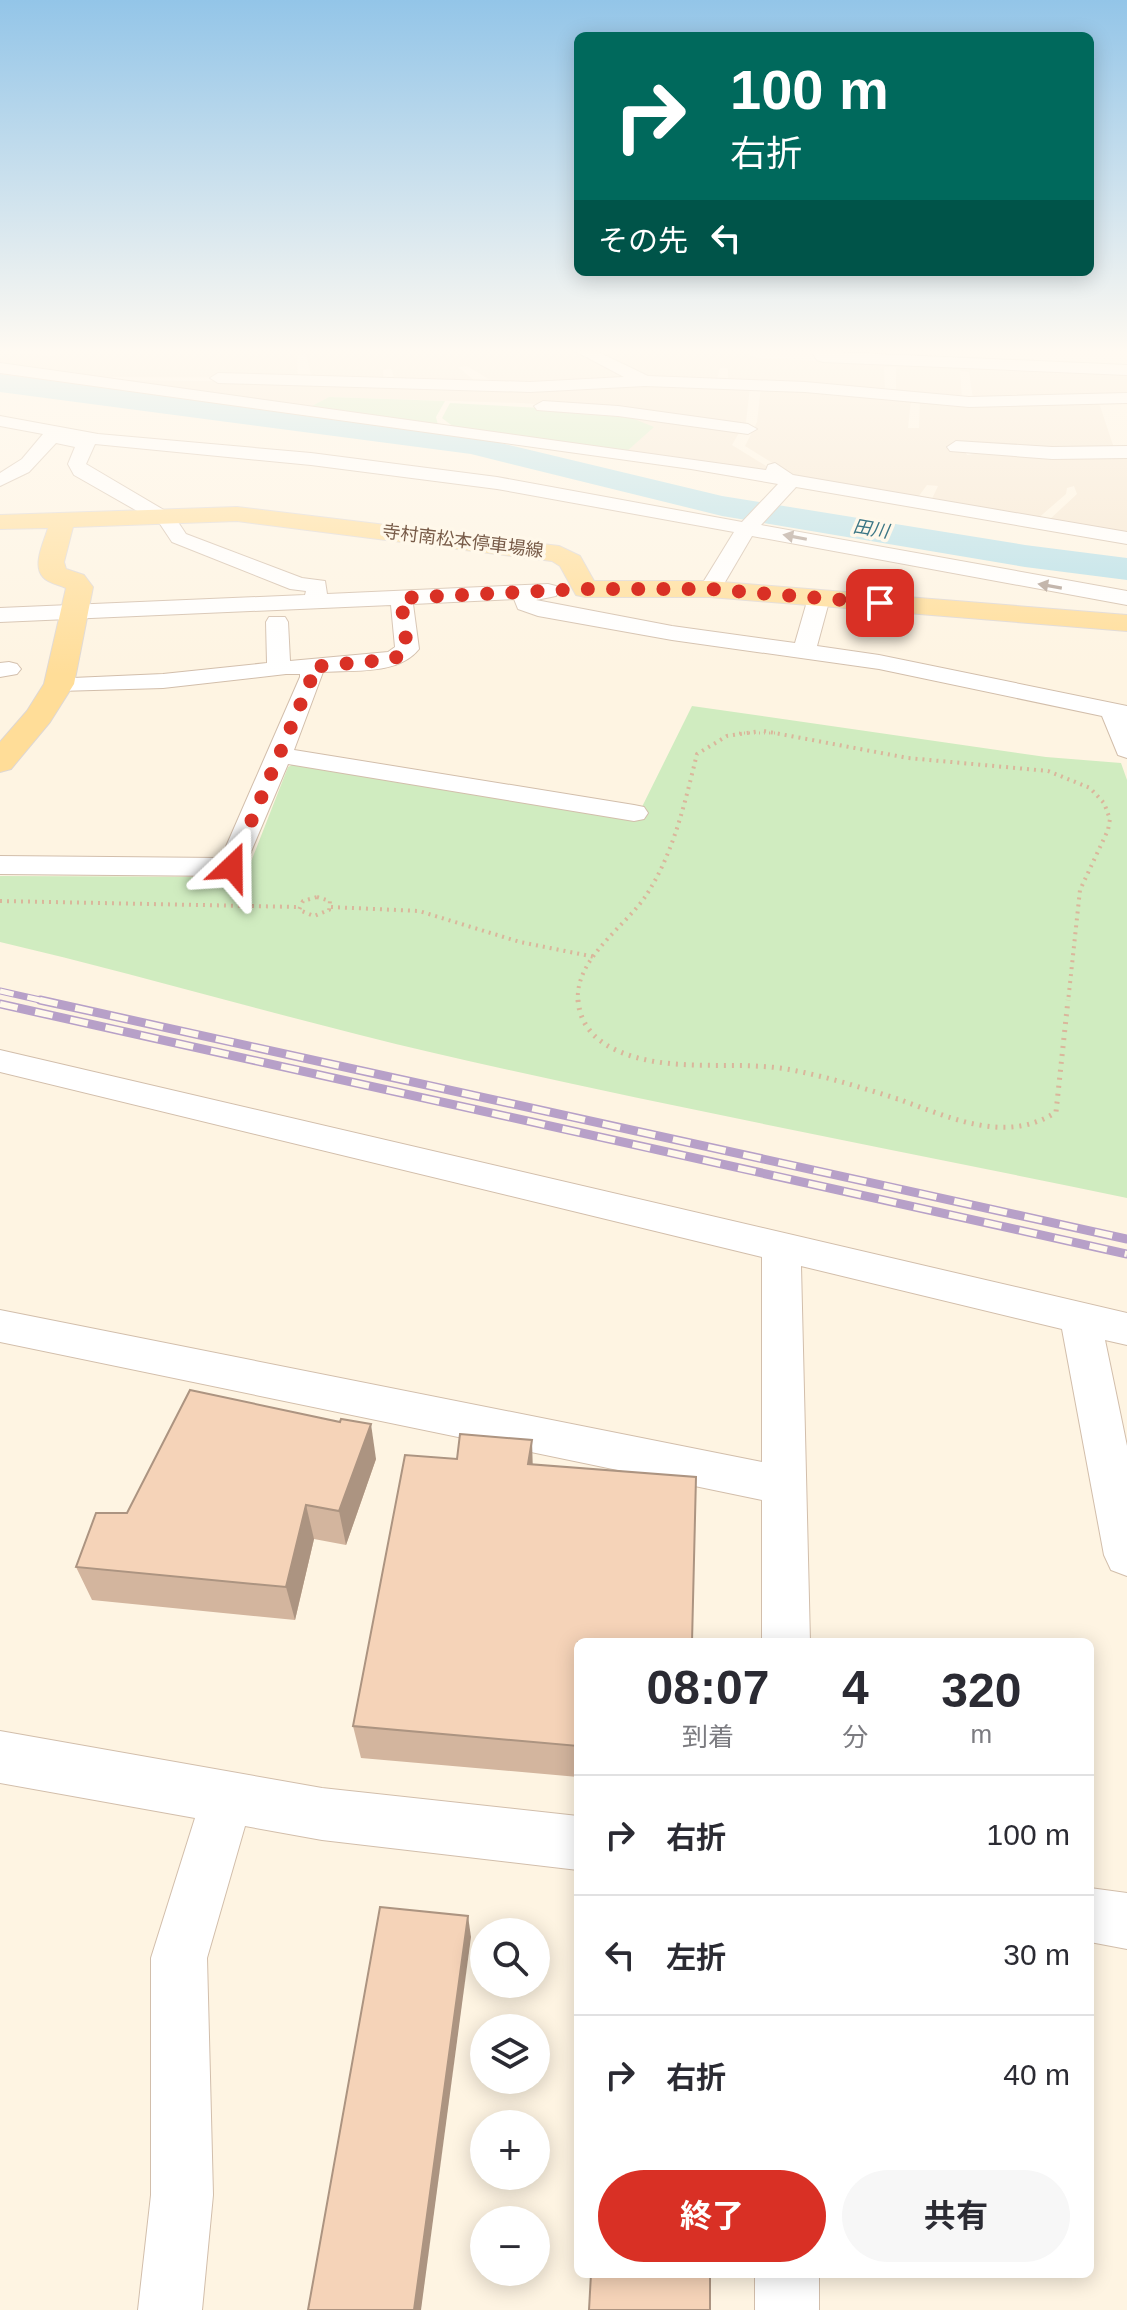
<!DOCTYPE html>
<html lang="ja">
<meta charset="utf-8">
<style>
body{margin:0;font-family:Helvetica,"Noto Sans JP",sans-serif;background:#f7f7f7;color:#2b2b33;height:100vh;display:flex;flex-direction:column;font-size:30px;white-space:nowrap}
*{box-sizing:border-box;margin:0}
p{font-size:26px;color:#7c7c81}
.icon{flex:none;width:44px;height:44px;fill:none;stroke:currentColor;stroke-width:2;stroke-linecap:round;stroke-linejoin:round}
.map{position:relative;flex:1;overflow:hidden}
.details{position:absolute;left:574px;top:1638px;width:520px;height:640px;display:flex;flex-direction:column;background:#fff;border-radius:12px;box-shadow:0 4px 20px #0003}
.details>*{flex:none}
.hud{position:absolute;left:574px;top:32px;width:520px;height:244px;border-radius:12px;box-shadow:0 4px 20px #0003;background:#00695c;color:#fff;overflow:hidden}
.tools{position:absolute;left:470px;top:1918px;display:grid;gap:16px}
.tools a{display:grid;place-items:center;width:80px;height:80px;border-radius:50%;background:#fff;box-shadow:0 4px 20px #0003;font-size:40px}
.pin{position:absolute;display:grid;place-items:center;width:68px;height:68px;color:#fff;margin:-34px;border-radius:16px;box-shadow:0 4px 12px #0006}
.me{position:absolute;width:88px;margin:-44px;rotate:23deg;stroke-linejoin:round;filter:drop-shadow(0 0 6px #0008)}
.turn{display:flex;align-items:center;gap:28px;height:168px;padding:0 24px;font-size:36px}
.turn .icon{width:104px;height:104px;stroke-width:2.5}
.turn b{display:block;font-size:56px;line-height:68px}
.then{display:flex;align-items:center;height:76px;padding:0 24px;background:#0003;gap:16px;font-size:30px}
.eta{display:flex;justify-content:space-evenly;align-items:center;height:136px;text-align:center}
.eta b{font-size:48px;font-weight:700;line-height:56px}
.action{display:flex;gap:16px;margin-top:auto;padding:16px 24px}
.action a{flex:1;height:92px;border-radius:48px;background:#d93025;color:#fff;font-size:32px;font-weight:700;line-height:92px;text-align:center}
.action a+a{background:#f7f7f7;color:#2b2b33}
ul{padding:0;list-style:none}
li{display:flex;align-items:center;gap:24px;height:120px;padding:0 24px;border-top:2px solid #e1e1e2}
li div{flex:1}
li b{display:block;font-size:30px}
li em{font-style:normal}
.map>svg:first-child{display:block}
.residential{fill:#f6e6d0}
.green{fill:#d0ecc0}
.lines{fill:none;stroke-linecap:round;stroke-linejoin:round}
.river{fill:#b5dfe8;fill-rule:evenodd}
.minor-casing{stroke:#d2beab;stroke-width:2}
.major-casing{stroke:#ded7d3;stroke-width:2}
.path-far2{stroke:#dab69b;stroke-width:3;stroke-dasharray:1 4;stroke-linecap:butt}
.path-far1{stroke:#dab69b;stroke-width:4;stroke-dasharray:2 5;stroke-linecap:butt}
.path{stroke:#dab69b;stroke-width:5;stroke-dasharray:2 6;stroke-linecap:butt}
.minor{fill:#fff;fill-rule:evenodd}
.major{fill:#ffdd98;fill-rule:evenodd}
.rail-far1-casing{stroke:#b7a0c8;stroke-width:7}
.rail-casing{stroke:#b7a0c8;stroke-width:9}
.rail-far1{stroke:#fff8ea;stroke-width:5;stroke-dasharray:14;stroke-linecap:butt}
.rail{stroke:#fff8ea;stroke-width:6;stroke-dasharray:18;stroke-linecap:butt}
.wall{fill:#d3b59e}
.shaded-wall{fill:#ac9481}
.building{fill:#f5d3b8;stroke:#ac9481;stroke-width:2}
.oneway{fill:#ad9c91}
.route{stroke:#d93025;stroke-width:14;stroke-dasharray:0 25.2}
.labels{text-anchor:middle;stroke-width:7;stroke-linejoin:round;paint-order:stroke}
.far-water-label{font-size:18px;font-style:italic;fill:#3c7685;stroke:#fff8ea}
.far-street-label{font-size:18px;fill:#775a47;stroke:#fff8ea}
</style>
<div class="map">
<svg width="1127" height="2310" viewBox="0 0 1127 2310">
<rect width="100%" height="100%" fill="#fef4e2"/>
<g class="residential">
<polygon points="0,351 51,356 66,351 579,351 633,378 495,383 467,366 458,367 480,385 396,383 391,369 383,370 384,381 312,379 306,354 297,355 298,378 100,377 0,366"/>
<polygon points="612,351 745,351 755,357 769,359 1127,372 1127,396 973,399 969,372 960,371 962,398 896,393 896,367 884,367 885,392 728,382 728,368 720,368 717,379 704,381 651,380 599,356"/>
<polygon points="100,380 295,382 401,388 622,384 750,387 746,422 743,427 569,406 521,403 329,397 308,408"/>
<polygon points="761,387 911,400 908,428 919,428 920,401 1099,403 1114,448 965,451 967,455 989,452 1127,455 1127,535 1049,520 1077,494 1074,486 1067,488 1066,494 1036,520 930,503 938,486 927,485 915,501 797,478 745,446 757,422"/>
<polygon points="617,412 740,431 732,445 774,471 626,452"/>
</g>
<g class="green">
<polygon points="329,397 445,401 436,417 438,425 308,408"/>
<polygon points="450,403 617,412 654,427 626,452 455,428 442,418"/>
<path d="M692 706 1046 757 1121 763 1127 780V1198C896 1150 664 1106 434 1053 288 1019 145 976 0 942V876L245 877 288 767 296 763 635 821Z"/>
</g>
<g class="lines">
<polygon class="river" points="0,374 471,436 722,496 1025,545 1127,558 1127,580 1025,567 722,516 471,454 0,392"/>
<g class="minor-casing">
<g id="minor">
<polygon points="575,351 596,351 648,376 805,382 969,397 1127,393 1127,403 969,407 805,392 645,386 530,392 218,383 210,378 218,373 530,382 624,377"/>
<polygon points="811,351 1127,365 1127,375 823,362 817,360"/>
<path d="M0 363 766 470 768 465 775 463 793 475 1127 532V544L796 487 761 525 1127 591V605L752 536 718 594 710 596 699 589 734 532 497 489 311 465 95 444 86 464 174 516 186 534 302 578 325 581 327 594 548 584 556 586 559 591 556 596 536 600 672 626 795 643 808 598 819 591 827 593 830 598 817 646 879 655 1127 706V758L1118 755 1102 716 879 669 672 640 538 616 518 609 514 599 413 604 419 649C399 675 353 670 323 672L294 750 634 805 644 807 648 813 644 819 634 821 288 764 242 873 232 876 0 874V856L221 858 300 677V674H286L163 688 59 691 50 689 47 684 50 679 163 674 267 663 266 622 269 617H285L288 622 290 661 388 652 395 647 391 605 0 622V608L305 595 306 591 290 589 172 542 160 524 74 475 68 464 75 447 56 443 29 472 0 486V473L22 459 43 434 0 426V416L98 434 311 453 497 477 742 522 778 484 691 469 0 373Z"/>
<polygon points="543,401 618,406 748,424 757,429 748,434 618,416 537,410 534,406"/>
<polygon points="956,441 1052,447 1127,446 1127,458 1052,459 950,451 947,447"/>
<polygon points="9,662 17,664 21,669 17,674 0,677 0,663"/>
<polygon points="0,1050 1127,1313 1127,1345 1105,1340 1127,1446 1127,1576 1111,1570 1104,1555 1062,1329 801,1266 810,1642 762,1642 762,1500 0,1342 0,1310 762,1462 762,1257 0,1072"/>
<polygon points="0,1731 322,1788 578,1816 578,1870 322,1840 245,1826 207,1958 213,2195 202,2310 138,2310 151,2195 151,1958 195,1818 0,1783"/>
<polygon points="1090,1888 1127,1893 1127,1949 1090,1942"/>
<rect x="755" y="2274" width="64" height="36"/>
</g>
</g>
<g class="major-casing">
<path id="major" d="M237 507 559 546 580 556 594 581H710L1127 615V631L710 597H585L576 595 560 566 552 561 237 521 73 527 64 562 66 569 84 575 93 587 74 684 50 722 11 769 0 772V742L27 711 44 684 66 588C60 585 48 583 43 577 32 565 44 542 48 528L0 529V515Z"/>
</g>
<polyline class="path-far2" points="739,733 775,733"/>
<g class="path-far1">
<polyline points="764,731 908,758 1048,771 1090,788 1104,803 1110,819 1108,830 1080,890 1068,1002"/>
<polygon points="317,897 330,901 329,910 314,916 299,910 303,901"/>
<polyline points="0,901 299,907"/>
<polyline points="331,907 419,911 520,942 595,957"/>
<path d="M578 1002C574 958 626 927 647 894 674 852 685 802 697 754L727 736 760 731"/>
</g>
<path class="path" d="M578 1000C580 1024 594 1040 616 1050 670 1075 735 1059 792 1070 828 1077 863 1088 898 1099 949 1117 1006 1145 1056 1112L1068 1000"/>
<use href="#minor" class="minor"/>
<use href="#major" class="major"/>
<g class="rail-far1-casing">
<polyline id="rail-far1" points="0,991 49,1002"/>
</g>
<g class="rail-casing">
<g id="rail">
<polyline points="40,1000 1127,1239"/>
<polyline points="0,1004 1127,1254"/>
</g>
</g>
<use href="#rail-far1" class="rail-far1"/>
<use href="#rail" class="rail"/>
</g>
<g class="wall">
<polygon points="376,1459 346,1545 314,1539 295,1620 92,1600 76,1567 127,1513"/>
<polygon points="532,1465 578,1642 578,1777 361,1758 353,1726"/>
</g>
<g class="shaded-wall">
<polygon points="371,1424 376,1459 346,1545 339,1511"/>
<polygon points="532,1440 533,1475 528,1464"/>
<polygon points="306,1505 314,1539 295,1620 286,1587"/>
<polygon points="468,1916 471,1937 421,2310 414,2310"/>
</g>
<g class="building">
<polygon points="190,1390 340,1422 341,1419 371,1424 339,1511 306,1505 286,1587 76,1567 96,1513 127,1513"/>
<polygon points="460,1434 532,1440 528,1464 696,1477 692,1642 578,1642 578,1746 353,1726 405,1455 457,1459"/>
<polygon points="380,1907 468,1916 414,2310 308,2310"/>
<polygon points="591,2274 710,2274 710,2310 589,2310"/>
</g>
<defs><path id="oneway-solid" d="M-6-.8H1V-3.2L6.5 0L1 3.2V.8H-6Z" transform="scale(2)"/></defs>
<g class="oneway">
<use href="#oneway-solid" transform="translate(795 537) rotate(-169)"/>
<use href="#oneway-solid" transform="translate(1050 586) rotate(-170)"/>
</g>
<linearGradient id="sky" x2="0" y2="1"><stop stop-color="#93c5e8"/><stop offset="0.52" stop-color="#fffaf2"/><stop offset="1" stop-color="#fffaf2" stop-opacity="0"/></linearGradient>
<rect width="1127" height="675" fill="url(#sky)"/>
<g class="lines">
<polyline class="route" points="232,867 312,677 311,667 394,659 407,649 401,598 585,589 710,589 880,603"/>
</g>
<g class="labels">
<g class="far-water-label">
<text transform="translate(871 529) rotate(9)" y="6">田川</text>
</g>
<g class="far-street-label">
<text transform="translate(463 541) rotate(7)" y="6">寺村南松本停車場線</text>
</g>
</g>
</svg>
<div class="tools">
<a><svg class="icon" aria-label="search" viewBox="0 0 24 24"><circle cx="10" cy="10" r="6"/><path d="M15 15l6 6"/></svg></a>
<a><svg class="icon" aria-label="layers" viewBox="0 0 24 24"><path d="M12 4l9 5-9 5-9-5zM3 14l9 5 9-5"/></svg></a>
<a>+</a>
<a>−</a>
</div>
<div class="pin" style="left:880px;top:603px;background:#d93025"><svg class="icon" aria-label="arrive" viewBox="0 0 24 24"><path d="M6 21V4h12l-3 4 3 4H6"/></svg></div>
<svg class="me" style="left:232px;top:867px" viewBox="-20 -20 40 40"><path d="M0-17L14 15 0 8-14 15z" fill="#d93025" stroke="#fff" stroke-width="4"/></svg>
<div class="hud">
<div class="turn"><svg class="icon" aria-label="right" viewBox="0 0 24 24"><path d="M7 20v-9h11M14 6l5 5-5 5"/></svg><div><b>100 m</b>右折</div></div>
<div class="then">その先<svg class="icon" aria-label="left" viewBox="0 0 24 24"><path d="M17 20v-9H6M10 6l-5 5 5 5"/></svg></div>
</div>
<section class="details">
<div class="eta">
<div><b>08:07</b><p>到着</p></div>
<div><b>4</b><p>分</p></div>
<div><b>320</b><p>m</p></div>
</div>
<ul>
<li><svg class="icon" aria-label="right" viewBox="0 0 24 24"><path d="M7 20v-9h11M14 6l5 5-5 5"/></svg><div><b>右折</b></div><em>100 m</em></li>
<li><svg class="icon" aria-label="left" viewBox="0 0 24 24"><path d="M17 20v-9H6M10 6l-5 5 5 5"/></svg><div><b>左折</b></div><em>30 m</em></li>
<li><svg class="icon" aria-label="right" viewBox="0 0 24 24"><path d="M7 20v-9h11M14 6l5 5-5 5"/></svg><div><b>右折</b></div><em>40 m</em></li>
</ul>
<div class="action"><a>終了</a><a>共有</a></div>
</section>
</div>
